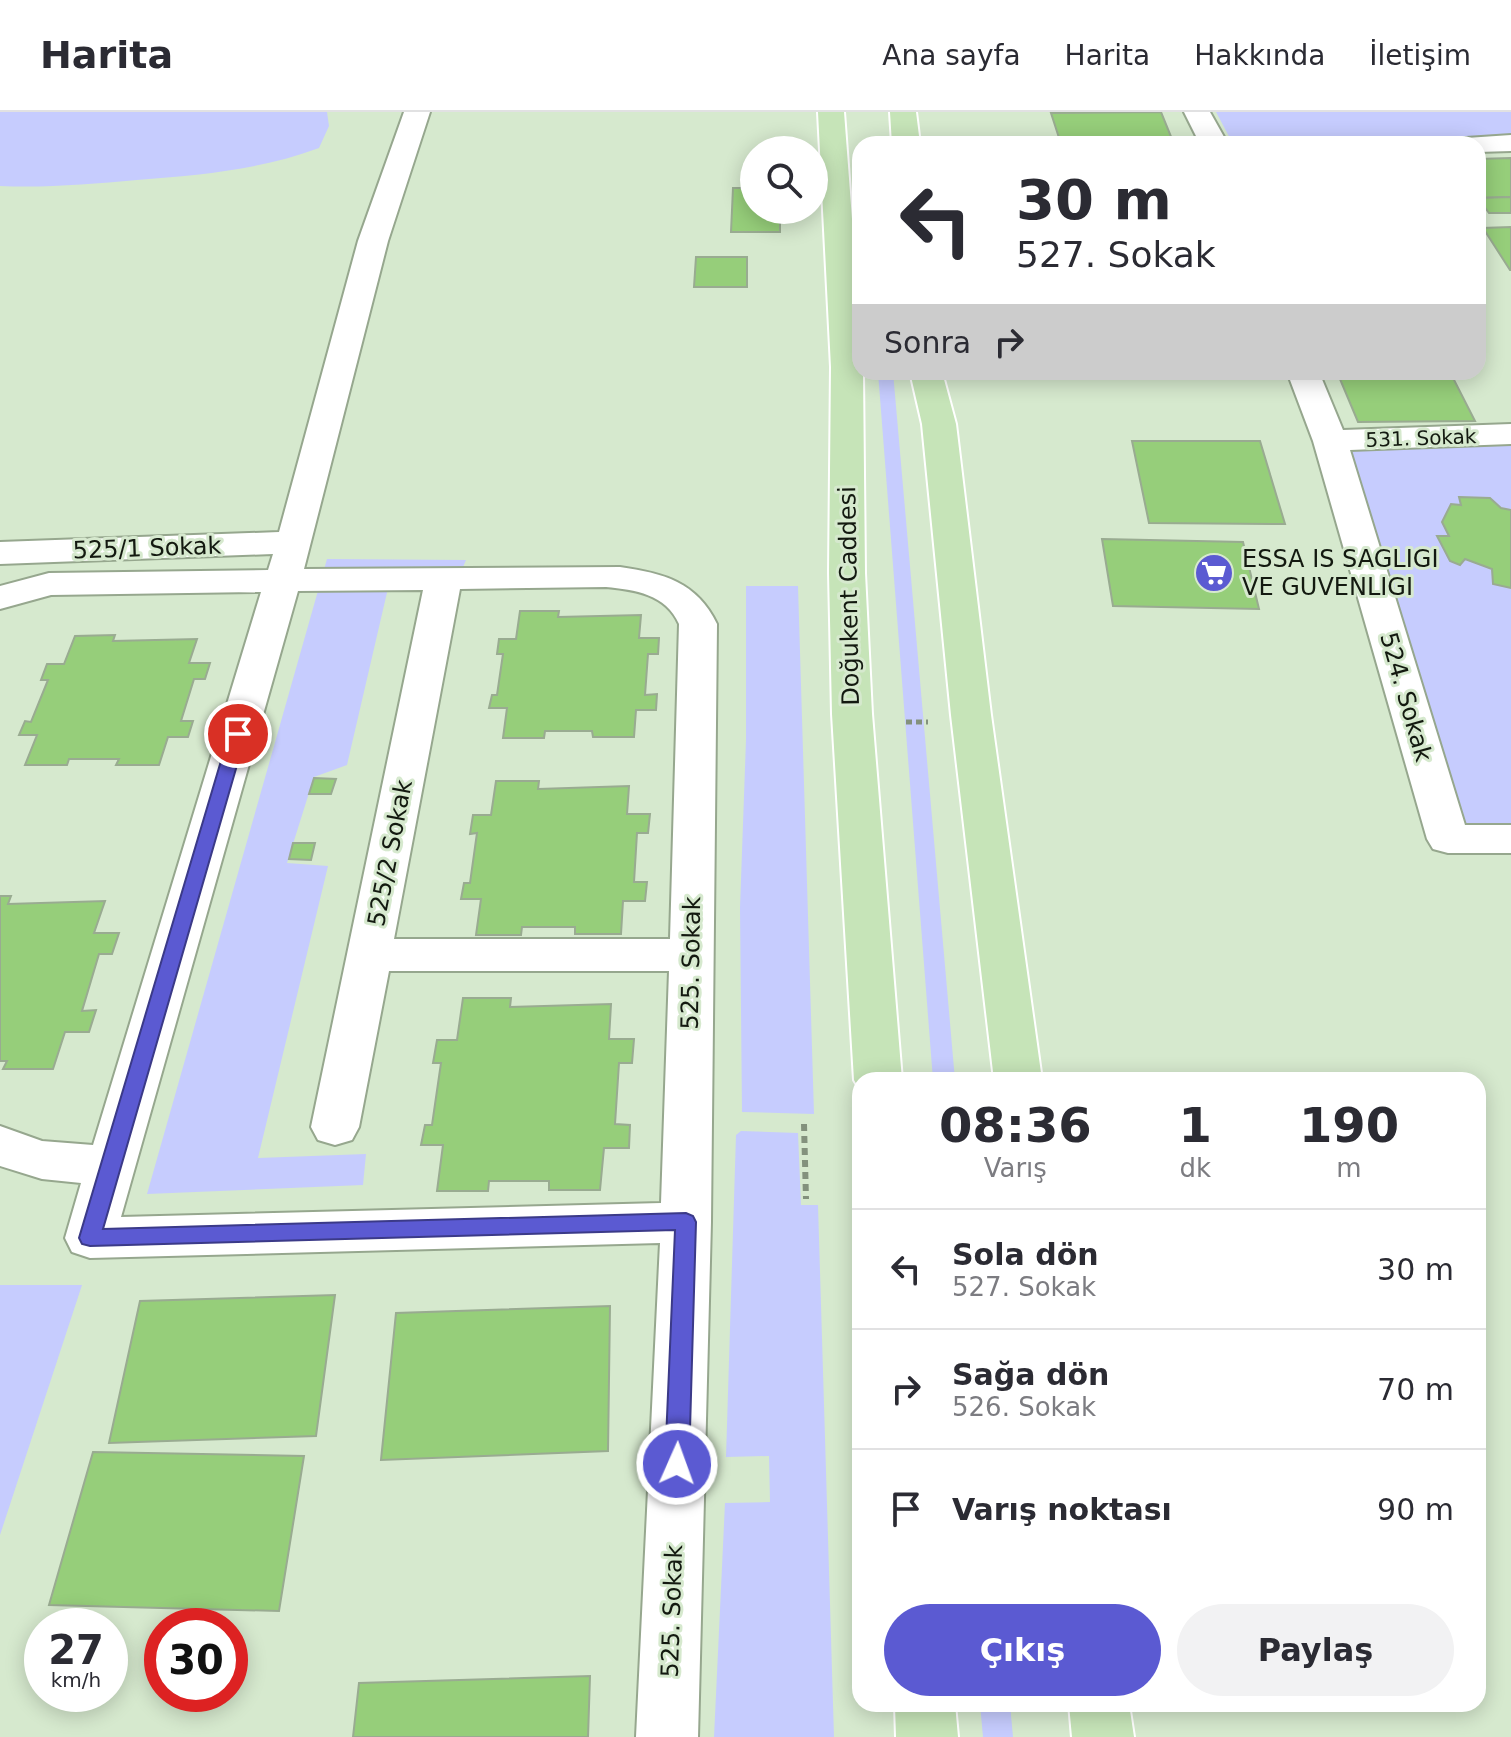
<!DOCTYPE html>
<html lang="tr">
<meta charset="utf-8">
<style>
body{margin:0;font-family:"DejaVu Sans",sans-serif;background:#f2f2f3;color:#2b2b33;height:100vh;display:flex;flex-direction:column;font-size:30px;white-space:nowrap}
*{box-sizing:border-box;margin:0}
p{font-size:26px;color:#7c7c81}
.icon{flex:none;width:44px;height:44px;fill:none;stroke:currentColor;stroke-width:2;stroke-linecap:round;stroke-linejoin:round}
.map{position:relative;flex:1;overflow:hidden}
.sheet{position:absolute;left:852px;top:960px;width:634px;height:640px;display:flex;flex-direction:column;background:#fff;border-radius:24px;box-shadow:0 4px 20px #0003}
.sheet>*{flex:none}
.guide{position:absolute;left:852px;top:24px;width:634px;height:244px;border-radius:24px;box-shadow:0 4px 20px #0003;background:#fff;color:#2b2b33;overflow:hidden}
.fabs{position:absolute;left:740px;top:24px;display:grid;gap:16px}
.fabs a{display:grid;place-items:center;width:88px;height:88px;border-radius:50%;background:#fff;box-shadow:0 4px 20px #0003;font-size:40px}
.speed{position:absolute;left:24px;top:1496px;display:flex;gap:16px;font-size:40px;font-weight:700;text-align:center}
.speed>*{display:grid;place-content:center;width:104px;height:104px;border-radius:50%;background:#fff;box-shadow:0 4px 20px #0003;line-height:1}
.speed small{font-size:20px;font-weight:400}
.speed .limit{border:12px solid #d22;background:#fff;color:#111}
.pin{position:absolute;display:grid;place-items:center;width:68px;height:68px;color:#fff;margin:-34px;border:4px solid #fff;border-radius:50%;box-shadow:0 2px 8px #0007}
.me{position:absolute;width:88px;margin:-44px;rotate:2deg;stroke-linejoin:round;filter:drop-shadow(0 0 6px #0008)}
.turn{display:flex;align-items:center;gap:28px;height:168px;padding:0 32px;font-size:36px}
.turn .icon{width:104px;height:104px;stroke-width:2.5}
.turn b{display:block;font-size:56px;line-height:68px}
.then{display:flex;align-items:center;height:76px;padding:0 32px;background:#0003;gap:16px;font-size:30px}
.eta{display:flex;justify-content:space-evenly;align-items:center;height:136px;text-align:center}
.eta b{font-size:48px;font-weight:700;line-height:56px}
.button{display:flex;gap:16px;margin-top:auto;padding:16px 32px}
.button a{flex:1;height:92px;border-radius:48px;background:#5b5ad2;color:#fff;font-size:32px;font-weight:700;line-height:92px;text-align:center}
.button a+a{background:#f2f2f3;color:#2b2b33}
ul{padding:0;list-style:none}
li{display:flex;align-items:center;gap:24px;height:120px;padding:0 32px;border-top:2px solid #e1e1e2}
li div{flex:1}
li b{display:block;font-size:30px}
li em{font-style:normal}
header{display:flex;align-items:center;gap:48px;box-sizing:border-box;height:112px;padding:0 40px;background:#fff;border-bottom:2px solid #e1e1e2}
header strong{font-size:38px}
nav{display:flex;gap:44px;margin-inline-start:auto;font-size:28px}
.map>svg:first-child{display:block}
.green{fill:#c6ccfe}
.building{fill:#96ce7a;stroke:#99ab91;stroke-width:2}
.lines{fill:none;stroke-linecap:round;stroke-linejoin:round}
.minor-casing{stroke:#96a78e;stroke-width:4}
.major-casing{stroke:#fff;stroke-width:4}
.path-far1{stroke:#83917d;stroke-width:5;stroke-dasharray:6 4;stroke-linecap:butt}
.path{stroke:#83917d;stroke-width:6;stroke-dasharray:7 5;stroke-linecap:butt}
.minor{fill:#fff;fill-rule:evenodd}
.major{fill:#c6e4b8;fill-rule:evenodd}
.route{fill:#5b5ad2;stroke:#3b3a88;stroke-width:2}
.labels{text-anchor:middle;stroke-width:6;stroke-linejoin:round;paint-order:stroke}
.far-street-label{font-size:20px;fill:#131910;stroke:#d6e9ce}
.street-label{font-size:24px;fill:#131910;stroke:#d6e9ce}
.poi-label{font-size:24px;fill:#131910;stroke:#d6e9ce;text-anchor:start}
</style>
<header>
<strong>Harita</strong>
<nav><a>Ana sayfa</a><a>Harita</a><a>Hakkında</a><a>İletişim</a></nav>
</header>
<div class="map">
<svg width="1511" height="1625" viewBox="0 0 1511 1625">
<rect width="100%" height="100%" fill="#d6e9ce"/>
<g class="green">
<path d="M0 0H327L329 14 319 36C260 58 199 63 137 68 91 72 46 76 0 74Z"/>
<polygon points="1216,0 1511,0 1511,23 1233,32"/>
<polygon points="878,260 893,260 955,968 933,968"/>
<polygon points="1511,322 1511,727 1448,727 1330,329"/>
<polygon points="327,447 466,448 463,455 392,459 347,653 314,665 287,751 328,754 258,1046 366,1042 363,1073 147,1082"/>
<polygon points="746,474 798,474 814,1002 742,1000 740,796 746,628"/>
<polygon points="741,1019 798,1021 801,1093 818,1093 834,1625 714,1625 725,1391 770,1390 769,1344 726,1345 736,1023"/>
<polygon points="0,1173 82,1173 0,1423"/>
<polygon points="980,1592 1010,1592 1013,1625 983,1625"/>
</g>
<g class="building">
<polygon points="1161,0 1174,32 1061,32 1051,1"/>
<polygon points="1511,46 1511,85 1478,86 1478,47"/>
<polygon points="733,76 754,76 754,98 780,98 780,120 731,120"/>
<polygon points="1511,85 1511,101 1489,101 1478,86"/>
<polygon points="1511,115 1511,158 1510,158 1483,116"/>
<polygon points="696,145 747,145 747,175 694,175"/>
<polygon points="1337,260 1450,260 1475,309 1358,310"/>
<polygon points="1132,329 1260,329 1285,412 1149,411"/>
<polygon points="1459,385 1490,386 1501,396 1511,398 1511,476 1493,472 1492,457 1465,447 1460,453 1450,449 1437,424 1449,424 1442,410 1451,392 1461,393"/>
<polygon points="1102,427 1243,430 1259,497 1113,494"/>
<polygon points="520,499 559,499 558,505 641,503 639,526 659,526 658,542 648,542 645,583 657,582 656,598 636,598 634,625 593,625 592,619 545,619 544,626 503,626 507,596 489,596 492,583 497,583 503,542 497,542 499,527 516,527"/>
<polygon points="115,523 113,529 197,527 189,551 210,551 205,567 194,567 181,609 193,609 188,625 168,625 159,653 116,653 119,647 69,647 67,653 25,653 37,623 19,623 25,609 31,610 48,568 41,568 47,552 64,552 75,524"/>
<polygon points="314,666 336,667 331,682 309,682"/>
<polygon points="496,669 539,669 538,677 629,674 627,702 650,702 648,721 637,721 634,770 647,770 645,789 623,789 621,822 575,822 575,815 522,815 521,823 476,823 481,787 461,787 464,771 470,771 477,721 470,722 473,703 491,703"/>
<polygon points="293,731 315,731 311,748 289,747"/>
<polygon points="0,784 11,784 8,792 105,789 94,821 119,821 112,842 99,842 82,899 96,898 89,920 65,920 53,957 3,957 7,949 0,949"/>
<polygon points="463,886 511,886 510,895 611,892 609,927 634,927 632,951 619,951 615,1012 630,1013 629,1036 604,1036 600,1078 549,1078 549,1069 489,1069 488,1079 437,1079 443,1033 421,1033 425,1013 432,1013 441,951 433,951 437,928 457,928"/>
<polygon points="335,1183 316,1324 109,1331 140,1189"/>
<polygon points="610,1194 608,1339 381,1348 396,1201"/>
<polygon points="93,1340 304,1344 279,1499 49,1493"/>
<polygon points="590,1564 588,1625 353,1625 359,1571"/>
</g>
<g class="lines">
<g class="minor-casing">
<g id="minor">
<path d="M404 0H430L388 129 304 457 620 455C663 461 697 470 717 512L711 1110 698 1625H636L660 1131 90 1146 72 1140 65 1126 81 1071 42 1067 0 1054V1014L42 1029 93 1033 261 480 51 483 0 497V474L49 461 268 458 273 442 0 452V430L279 420 358 129ZM606 475C635 478 666 482 679 512L670 827H394L460 477ZM423 478 311 1015 318 1028 335 1033 352 1028 359 1015 389 859H669L661 1091 121 1105 298 479Z"/>
<polygon points="1184,0 1210,0 1228,32 1200,32"/>
<polygon points="1511,23 1511,39 1478,40 1478,32 1462,32 1466,26"/>
<polygon points="1287,260 1319,260 1343,318 1511,312 1511,332 1350,338 1465,713 1511,713 1511,741 1448,741 1433,737 1427,727 1313,329"/>
</g>
</g>
<g class="major-casing">
<g id="major">
<polygon points="818,0 844,0 860,214 860,260 863,260 865,461 872,602 902,968 860,968 860,978 854,968 832,602 829,461 831,255"/>
<polygon points="890,0 916,0 920,32 892,32"/>
<polygon points="910,260 942,260 956,312 991,603 1042,968 994,968 951,603 922,312"/>
<polygon points="895,1592 955,1592 958,1625 896,1625"/>
<polygon points="1069,1592 1129,1592 1134,1625 1072,1625"/>
</g>
</g>
<polyline class="path-far1" points="906,610 928,610"/>
<polyline class="path" points="804,1012 806,1087"/>
<use href="#minor" class="minor"/>
<use href="#major" class="major"/>
</g>
<polygon class="route" points="238,617 246,622 103,1117 686,1101 693,1104 696,1110 689,1352 685,1359 677,1362 669,1359 665,1352 675,1118 90,1134 82,1132 79,1126 229,622"/>
<defs>
<g id="supermarket-disc" transform="scale(2)"><circle r="9.5" fill="#5b5ad2" stroke="#d6e9ce"/><path d="M-6-5.5h2.5l.6 2H6L4.5 2H-2.5L-4.4-4H-6ZM-1.5 3.2a1.3 1.3 0 1 0 .1 0ZM3 3.2a1.3 1.3 0 1 0 .1 0Z" fill="#fff"/></g>
</defs>
<g fill-rule="evenodd">
<use href="#supermarket-disc" x="1214" y="461"/>
</g>
<g class="labels">
<g class="far-street-label">
<text transform="translate(1421 326) rotate(-2)" y="7">531. Sokak</text>
</g>
<g class="street-label">
<text transform="translate(147 436) rotate(-2)" y="8">525/1 Sokak</text>
<text transform="translate(849 484) rotate(-91)" y="8">Doğukent Caddesi</text>
<text transform="translate(1406 585) rotate(74)" y="8">524. Sokak</text>
<text transform="translate(390 741) rotate(-79)" y="8">525/2 Sokak</text>
<text transform="translate(691 851) rotate(-89)" y="8">525. Sokak</text>
<text transform="translate(672 1499) rotate(-88)" y="8">525. Sokak</text>
</g>
<g class="poi-label">
<text x="1242" y="455">ESSA IS SAGLIGI<tspan x="1242" dy="28">VE GUVENLIGI</tspan></text>
</g>
</g>
</svg>
<div class="fabs">
<a><svg class="icon" aria-label="search" viewBox="0 0 24 24"><circle cx="10" cy="10" r="6"/><path d="M15 15l6 6"/></svg></a>
</div>
<div class="speed"><div>27<small>km/h</small></div><div class="limit">30</div></div>
<div class="pin" style="left:238px;top:622px;background:#d93025"><svg class="icon" aria-label="arrive" viewBox="0 0 24 24"><path d="M6 21V4h12l-3 4 3 4H6"/></svg></div>
<svg class="me" style="left:677px;top:1352px" viewBox="-20 -20 40 40"><circle r="17" fill="#5b5ad2" stroke="#fff" stroke-width="3"/><path d="M0-11L8 9 0 5-8 9z" fill="#fff"/></svg>
<div class="guide">
<div class="turn"><svg class="icon" aria-label="left" viewBox="0 0 24 24"><path d="M17 20v-9H6M10 6l-5 5 5 5"/></svg><div><b>30 m</b>527. Sokak</div></div>
<div class="then">Sonra<svg class="icon" aria-label="right" viewBox="0 0 24 24"><path d="M7 20v-9h11M14 6l5 5-5 5"/></svg></div>
</div>
<section class="sheet">
<div class="eta">
<div><b>08:36</b><p>Varış</p></div>
<div><b>1</b><p>dk</p></div>
<div><b>190</b><p>m</p></div>
</div>
<ul>
<li><svg class="icon" aria-label="left" viewBox="0 0 24 24"><path d="M17 20v-9H6M10 6l-5 5 5 5"/></svg><div><b>Sola dön</b><p>527. Sokak</p></div><em>30 m</em></li>
<li><svg class="icon" aria-label="right" viewBox="0 0 24 24"><path d="M7 20v-9h11M14 6l5 5-5 5"/></svg><div><b>Sağa dön</b><p>526. Sokak</p></div><em>70 m</em></li>
<li><svg class="icon" aria-label="arrive" viewBox="0 0 24 24"><path d="M6 21V4h12l-3 4 3 4H6"/></svg><div><b>Varış noktası</b></div><em>90 m</em></li>
</ul>
<div class="button"><a>Çıkış</a><a>Paylaş</a></div>
</section>
</div>
